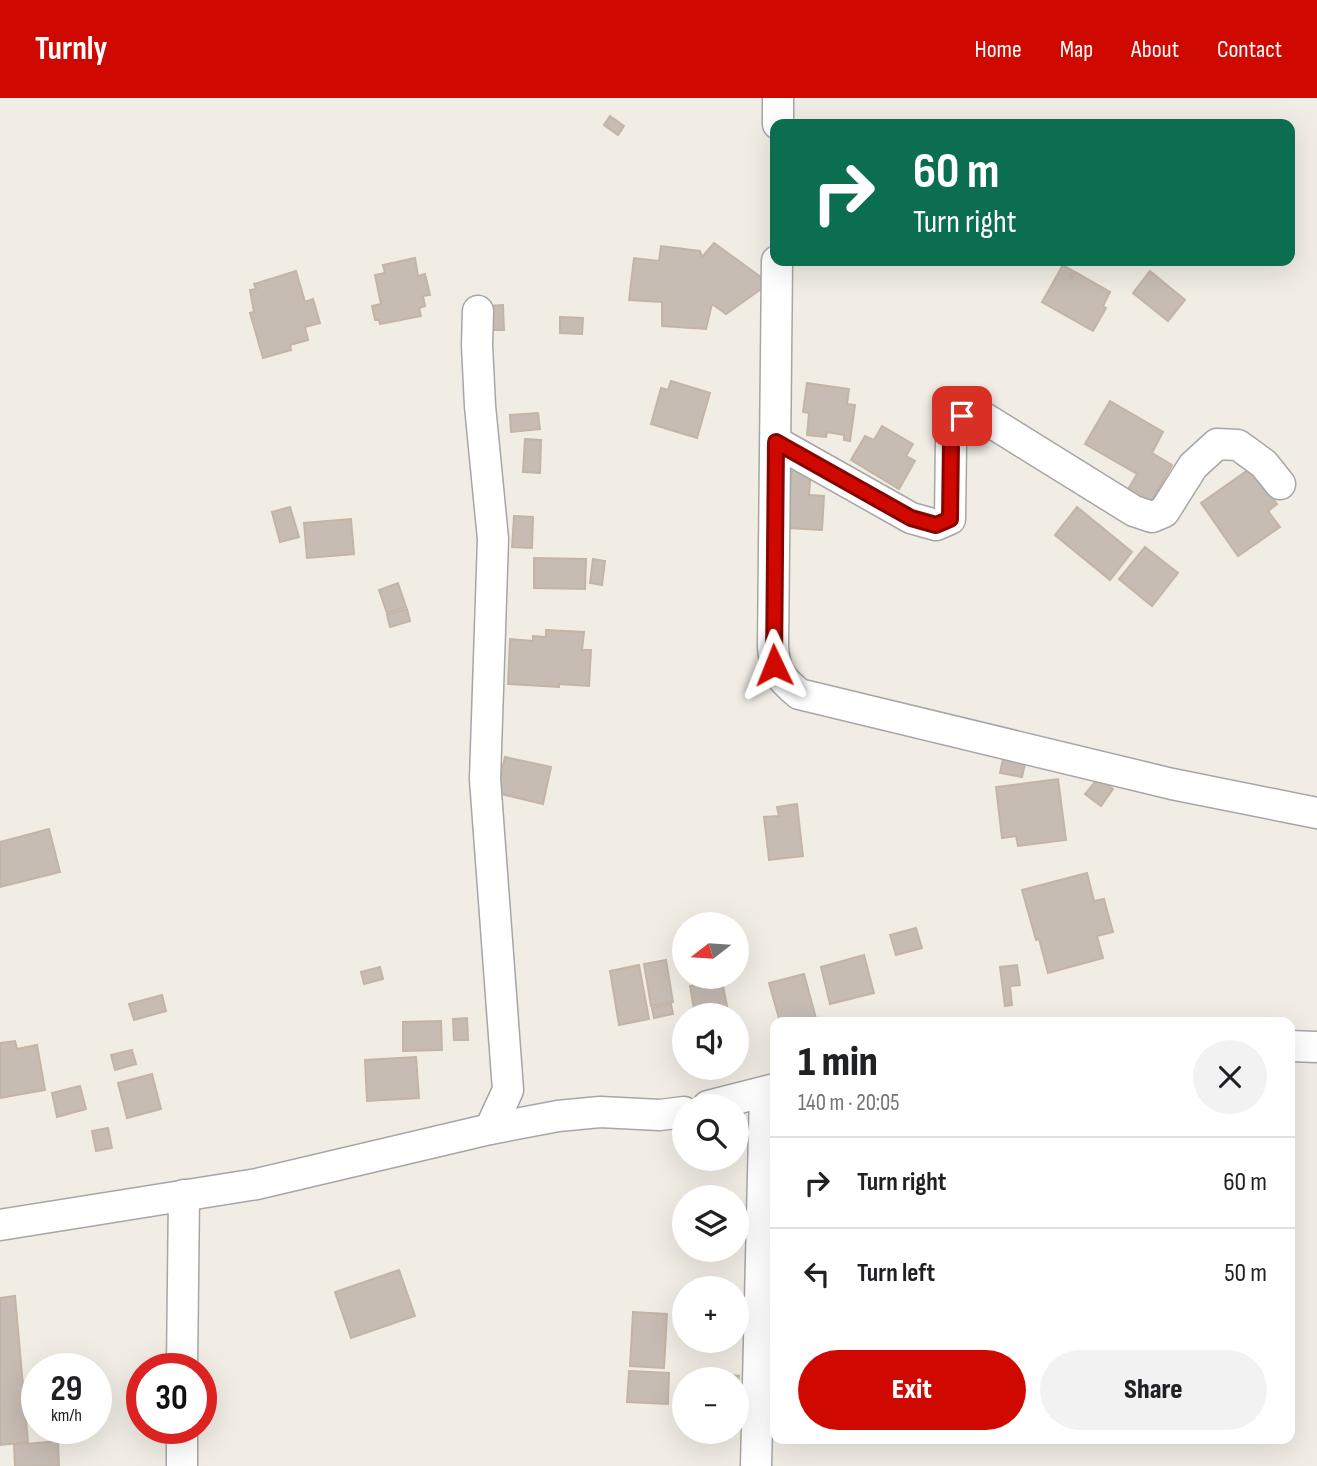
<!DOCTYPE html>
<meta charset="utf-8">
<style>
body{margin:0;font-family:"Sofia Sans Condensed",sans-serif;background:#f2f2f2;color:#202124;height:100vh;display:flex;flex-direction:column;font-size:26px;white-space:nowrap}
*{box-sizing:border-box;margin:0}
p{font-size:23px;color:#757577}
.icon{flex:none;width:38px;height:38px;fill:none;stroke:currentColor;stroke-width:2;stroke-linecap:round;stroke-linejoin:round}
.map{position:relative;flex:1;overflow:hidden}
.sheet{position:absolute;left:770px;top:919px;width:525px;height:427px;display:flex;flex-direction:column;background:#fff;border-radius:14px;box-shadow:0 7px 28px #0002}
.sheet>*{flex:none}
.hud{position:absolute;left:770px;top:21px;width:525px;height:147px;border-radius:14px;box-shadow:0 7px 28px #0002;background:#0b6e4f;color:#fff;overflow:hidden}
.needle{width:46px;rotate:253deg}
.buttons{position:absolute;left:672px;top:814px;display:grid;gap:14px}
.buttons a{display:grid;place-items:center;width:77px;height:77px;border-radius:50%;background:#fff;box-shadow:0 7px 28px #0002;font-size:35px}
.speed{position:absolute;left:21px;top:1255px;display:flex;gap:14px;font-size:35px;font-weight:700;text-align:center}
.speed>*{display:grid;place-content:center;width:91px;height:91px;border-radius:50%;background:#fff;box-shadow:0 7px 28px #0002;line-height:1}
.speed small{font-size:18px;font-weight:400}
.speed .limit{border:10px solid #d22;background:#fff;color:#111}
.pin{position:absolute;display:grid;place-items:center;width:60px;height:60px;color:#fff;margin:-30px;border-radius:14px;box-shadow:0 4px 10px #0006}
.me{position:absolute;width:77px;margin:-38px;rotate:358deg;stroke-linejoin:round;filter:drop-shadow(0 0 5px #0008)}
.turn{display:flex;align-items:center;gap:24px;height:147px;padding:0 28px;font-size:32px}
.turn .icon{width:91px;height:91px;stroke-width:2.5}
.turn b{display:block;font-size:49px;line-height:60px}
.round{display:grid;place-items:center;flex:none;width:74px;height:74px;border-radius:37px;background:#f2f2f2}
.headline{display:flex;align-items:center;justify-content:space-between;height:119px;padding:0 28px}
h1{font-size:42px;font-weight:800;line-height:52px}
.primary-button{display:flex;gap:14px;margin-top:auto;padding:14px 28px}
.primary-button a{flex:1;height:80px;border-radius:42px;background:#cf0800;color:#fff;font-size:28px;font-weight:800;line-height:80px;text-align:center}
.primary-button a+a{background:#f2f2f2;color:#202124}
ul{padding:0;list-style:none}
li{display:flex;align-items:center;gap:21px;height:91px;padding:0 28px;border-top:2px solid #e0e0e0}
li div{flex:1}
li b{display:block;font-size:26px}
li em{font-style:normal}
header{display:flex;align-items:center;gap:42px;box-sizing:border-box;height:98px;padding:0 35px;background:#cf0800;color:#fff}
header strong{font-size:33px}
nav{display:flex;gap:38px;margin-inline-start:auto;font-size:24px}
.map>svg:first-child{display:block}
.building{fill:#c6bcb4;stroke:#c4b4a6;stroke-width:2}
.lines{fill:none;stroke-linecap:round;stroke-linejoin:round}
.minor-casing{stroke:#a6a6a6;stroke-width:33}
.minor{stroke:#fff;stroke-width:30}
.route-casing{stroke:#870500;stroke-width:18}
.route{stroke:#cf0800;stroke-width:12}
</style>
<header>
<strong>Turnly</strong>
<nav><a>Home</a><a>Map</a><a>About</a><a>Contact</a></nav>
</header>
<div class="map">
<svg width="1317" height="1368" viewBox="0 0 1317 1368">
<rect width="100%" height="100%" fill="#f1ede5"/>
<g class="building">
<polygon points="610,18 624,28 618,37 604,27"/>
<polygon points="714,145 765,182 761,191 726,216 712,206 706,231 662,228 662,204 629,202 634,160 659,163 661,148 700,153 702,159"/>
<polygon points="415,160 418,178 425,176 430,197 423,198 425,208 419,210 421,218 380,226 379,222 375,222 372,208 381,206 375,177 385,175 383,167"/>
<polygon points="1063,167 1073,173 1070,179 1072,180 1075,174 1110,194 1103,208 1106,210 1093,233 1042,204"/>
<polygon points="296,173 305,204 313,201 320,225 305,229 308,242 290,247 291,252 263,260 250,215 254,214 250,192 256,191 254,186"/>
<polygon points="1150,173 1185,202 1168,223 1133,195"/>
<polygon points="503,207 504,232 489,232 488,208"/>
<polygon points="560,219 583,220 582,236 560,235"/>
<polygon points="671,283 710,295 697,340 651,326 661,290 668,292"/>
<polygon points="807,285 849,291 847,306 855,307 850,343 844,342 844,337 827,334 826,339 807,337 809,315 803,314"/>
<polygon points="1110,303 1163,334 1152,355 1172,367 1150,406 1127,393 1137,376 1085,346"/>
<polygon points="538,315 540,331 511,334 510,317"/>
<polygon points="882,328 913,346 906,358 915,363 899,391 851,362 865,338 874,342"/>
<polygon points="525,341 541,342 540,375 523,374"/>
<polygon points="792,369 811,370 809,397 824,398 822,432 787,430"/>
<polygon points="1251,370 1277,406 1268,413 1280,429 1238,458 1201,405"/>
<polygon points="290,409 299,439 280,444 272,414"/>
<polygon points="1077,409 1132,454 1110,482 1055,437"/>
<polygon points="514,418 533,419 532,450 512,449"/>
<polygon points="351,421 354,456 307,460 304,425"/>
<polygon points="1145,449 1178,475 1152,508 1119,481"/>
<polygon points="534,460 586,461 585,491 534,490"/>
<polygon points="593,461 605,463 602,487 590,485"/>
<polygon points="398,485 406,509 387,515 379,492"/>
<polygon points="407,511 410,523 390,529 387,517"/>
<polygon points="546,532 584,534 582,552 591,552 589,588 559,586 559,589 508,586 510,541 533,543 533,538 546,539"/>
<polygon points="505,659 551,669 543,706 497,695"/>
<polygon points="1003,661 1025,666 1022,679 1000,675"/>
<polygon points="1098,680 1113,691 1101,708 1085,696"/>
<polygon points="1058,681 1066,742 1018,748 1016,738 1002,740 996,689"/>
<polygon points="797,706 803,758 769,762 764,719 779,718 777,709"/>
<polygon points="49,731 60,774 0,789 0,744"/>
<polygon points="1087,775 1094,803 1104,801 1113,834 1097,838 1103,860 1048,875 1039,841 1036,842 1022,792"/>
<polygon points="916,830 922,850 896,857 890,837"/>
<polygon points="864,857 874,895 830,906 821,869"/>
<polygon points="666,862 673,904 651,908 644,866"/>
<polygon points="639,867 649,921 619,927 610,873"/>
<polygon points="1017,867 1020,887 1010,888 1012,907 1005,908 1000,869"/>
<polygon points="380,869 383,881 364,886 361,874"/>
<polygon points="804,876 817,924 780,924 769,885"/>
<polygon points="703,878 721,878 728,913 695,917 690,888 704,885"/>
<polygon points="162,897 166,913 134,922 129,906"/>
<polygon points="671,906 673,916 654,920 652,910"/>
<polygon points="467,920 468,942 454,942 453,921"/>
<polygon points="441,923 442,952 403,953 403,924"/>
<polygon points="15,943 17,951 37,947 45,992 0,1000 0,945"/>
<polygon points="132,952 136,966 115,972 111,957"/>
<polygon points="416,959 419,1000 367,1003 365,962"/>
<polygon points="152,976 161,1011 127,1020 118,985"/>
<polygon points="80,988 86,1011 57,1019 52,995"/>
<polygon points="108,1030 112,1050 96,1053 92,1033"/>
<polygon points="399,1172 415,1218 351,1240 335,1194"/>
<polygon points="15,1198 28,1344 0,1347 0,1200"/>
<polygon points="633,1214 667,1216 664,1270 630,1268"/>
<polygon points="629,1273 669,1275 668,1306 627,1304"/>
<polygon points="713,1275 739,1278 737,1301 737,1281 713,1281"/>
<polygon points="58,1343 59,1368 15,1368 14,1347"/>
</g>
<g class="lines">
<g class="minor-casing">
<g id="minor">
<polyline points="778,26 778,1"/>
<path d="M777 163 773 549C775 574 780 580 799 596L1172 686 1317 715"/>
<polyline points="478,213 477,247 480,308 493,441 485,681 508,992 490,1031"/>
<polyline points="776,344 911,420 936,427 950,421 951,344 955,323 962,318 981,318 1134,413 1152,419 1164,414 1193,368 1217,346 1238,347 1264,366 1280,386"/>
<polyline points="1290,948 1317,949"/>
<polyline points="708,1008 775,991"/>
<polyline points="0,1127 257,1086 490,1031 558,1018 600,1014 660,1017 684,1014"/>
<polyline points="182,1270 184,1097"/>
<polyline points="182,1368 182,1330"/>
<polyline points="756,1368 765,994"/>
</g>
</g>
<use href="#minor" class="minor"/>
</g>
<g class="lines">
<g class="route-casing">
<polyline id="route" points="774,567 776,344 911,420 936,427 950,421 951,344 956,323 962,318"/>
</g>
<use href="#route" class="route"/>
</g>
</svg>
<div class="buttons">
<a><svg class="needle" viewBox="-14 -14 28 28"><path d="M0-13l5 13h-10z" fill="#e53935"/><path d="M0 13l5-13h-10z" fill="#757577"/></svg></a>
<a><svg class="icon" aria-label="sound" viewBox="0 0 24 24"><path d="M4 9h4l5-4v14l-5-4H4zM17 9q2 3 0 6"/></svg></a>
<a><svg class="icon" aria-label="search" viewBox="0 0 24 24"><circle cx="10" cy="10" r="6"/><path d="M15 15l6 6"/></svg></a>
<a><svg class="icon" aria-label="layers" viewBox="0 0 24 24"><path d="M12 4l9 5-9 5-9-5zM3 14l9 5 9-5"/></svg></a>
<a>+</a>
<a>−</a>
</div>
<div class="speed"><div>29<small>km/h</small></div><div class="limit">30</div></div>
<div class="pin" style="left:962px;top:318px;background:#d93025"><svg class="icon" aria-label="arrive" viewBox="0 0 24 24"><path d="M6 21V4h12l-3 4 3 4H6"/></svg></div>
<svg class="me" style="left:774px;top:567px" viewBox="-20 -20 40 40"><path d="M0-17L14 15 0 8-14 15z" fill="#cf0800" stroke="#fff" stroke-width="4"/></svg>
<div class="hud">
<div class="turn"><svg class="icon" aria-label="right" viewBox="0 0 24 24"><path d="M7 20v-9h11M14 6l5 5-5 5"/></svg><div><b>60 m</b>Turn right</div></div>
</div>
<section class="sheet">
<div class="headline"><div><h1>1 min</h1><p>140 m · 20:05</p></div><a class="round"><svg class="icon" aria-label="close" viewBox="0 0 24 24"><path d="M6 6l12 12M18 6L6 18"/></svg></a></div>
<ul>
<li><svg class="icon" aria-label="right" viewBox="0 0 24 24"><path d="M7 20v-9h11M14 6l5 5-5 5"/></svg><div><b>Turn right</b></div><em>60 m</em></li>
<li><svg class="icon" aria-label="left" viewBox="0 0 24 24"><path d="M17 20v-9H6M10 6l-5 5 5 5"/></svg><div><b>Turn left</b></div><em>50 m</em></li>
</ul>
<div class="primary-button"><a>Exit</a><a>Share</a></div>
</section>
</div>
